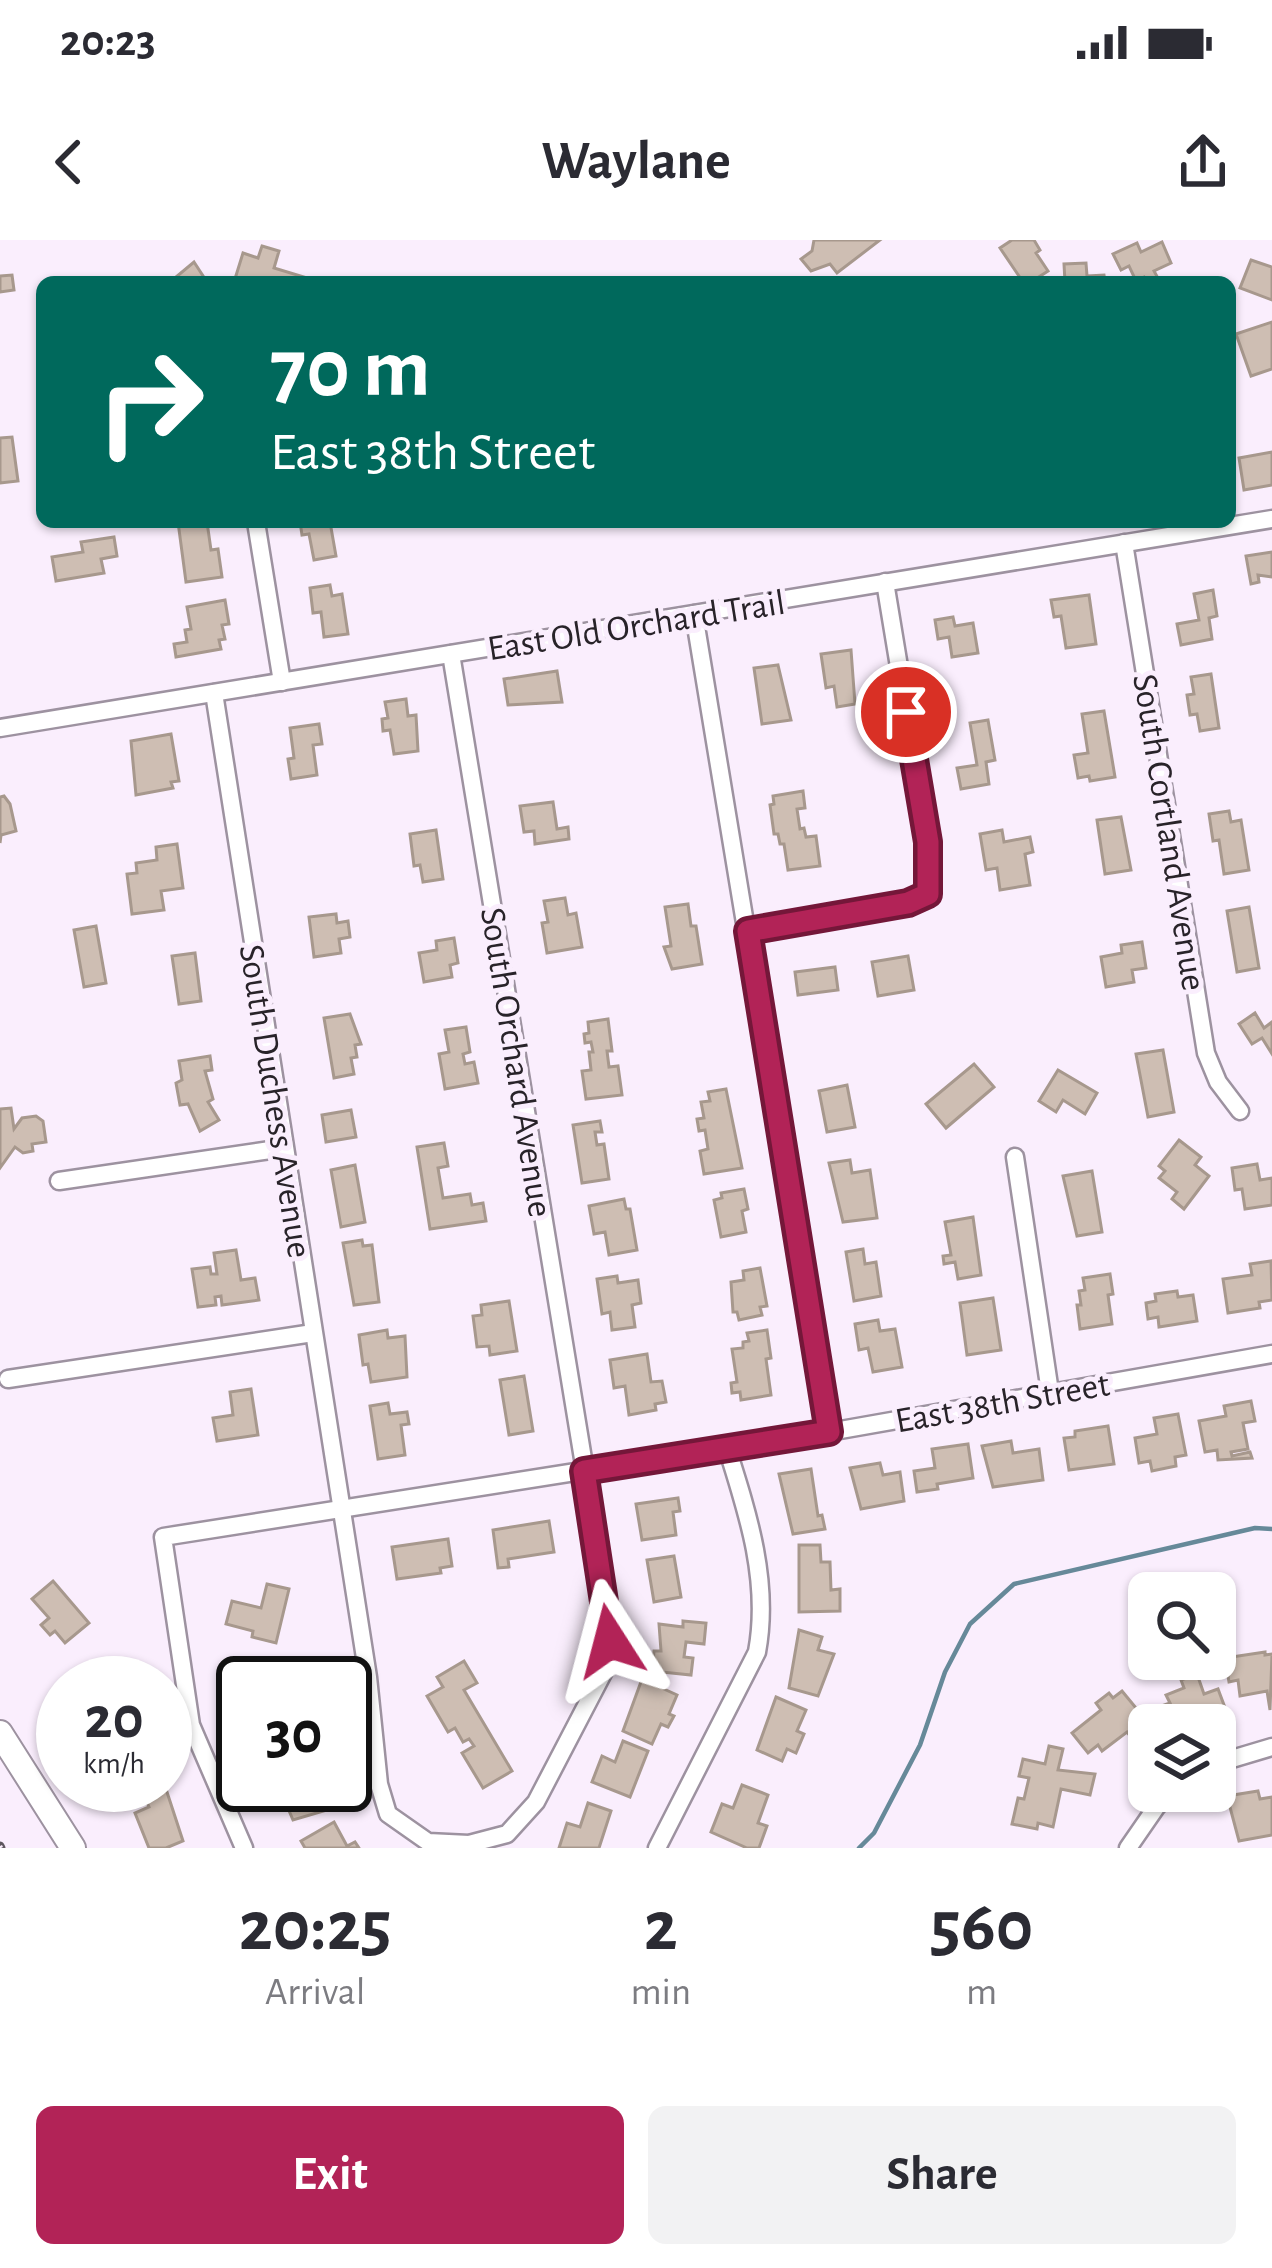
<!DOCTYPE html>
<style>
body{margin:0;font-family:"Alegreya Sans",sans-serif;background:#f2f2f3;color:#2b2b33;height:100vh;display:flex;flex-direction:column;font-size:45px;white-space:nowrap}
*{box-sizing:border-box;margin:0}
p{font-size:39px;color:#7c7c81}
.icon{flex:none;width:66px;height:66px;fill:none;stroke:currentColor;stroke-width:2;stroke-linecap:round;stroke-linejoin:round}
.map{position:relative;height:1608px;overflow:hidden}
.drawer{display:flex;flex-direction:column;background:#fff;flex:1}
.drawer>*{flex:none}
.hud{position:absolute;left:36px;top:36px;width:1200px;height:252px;border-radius:18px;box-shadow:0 3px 9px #0004;background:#00695c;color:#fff;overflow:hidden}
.buttons{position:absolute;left:1128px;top:1332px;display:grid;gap:24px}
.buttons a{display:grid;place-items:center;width:108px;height:108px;border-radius:18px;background:#fff;box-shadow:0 3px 9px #0004;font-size:60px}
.speed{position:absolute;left:36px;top:1416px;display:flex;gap:24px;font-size:60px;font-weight:700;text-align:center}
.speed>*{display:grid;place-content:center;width:156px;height:156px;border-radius:50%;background:#fff;box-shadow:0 3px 9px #0004;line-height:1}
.speed small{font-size:30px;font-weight:400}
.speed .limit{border:6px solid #111;border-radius:18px;background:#fff;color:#111}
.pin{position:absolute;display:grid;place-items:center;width:102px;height:102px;color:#fff;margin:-51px;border:6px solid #fff;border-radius:50%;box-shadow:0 3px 12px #0007}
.me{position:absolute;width:132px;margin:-66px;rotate:351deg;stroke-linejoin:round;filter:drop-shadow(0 0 9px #0008)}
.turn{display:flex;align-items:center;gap:42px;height:252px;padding:0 36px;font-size:54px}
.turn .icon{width:156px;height:156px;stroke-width:2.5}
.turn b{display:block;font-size:84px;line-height:102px}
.eta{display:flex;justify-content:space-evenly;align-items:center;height:204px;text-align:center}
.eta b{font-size:72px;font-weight:600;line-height:84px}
.cta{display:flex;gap:24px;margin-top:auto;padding:24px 36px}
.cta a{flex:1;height:138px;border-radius:18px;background:#b22357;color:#fff;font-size:48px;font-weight:600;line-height:138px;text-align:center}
.cta a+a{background:#f2f2f3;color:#2b2b33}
.status{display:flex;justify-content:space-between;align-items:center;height:84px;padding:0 60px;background:#fff;direction:ltr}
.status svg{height:33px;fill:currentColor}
header{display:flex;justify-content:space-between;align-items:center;height:156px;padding:0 36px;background:#fff;font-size:54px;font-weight:600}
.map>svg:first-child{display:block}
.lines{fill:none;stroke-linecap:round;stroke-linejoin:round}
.stream{stroke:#668999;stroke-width:4.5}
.building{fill:#cebeb3;stroke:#a7988d;stroke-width:3}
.minor-casing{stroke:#9d92a0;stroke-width:21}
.secondary-casing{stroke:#9d92a0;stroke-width:28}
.minor{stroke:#fff;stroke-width:16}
.secondary{stroke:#fff;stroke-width:24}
.rail-casing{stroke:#5e575f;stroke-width:9}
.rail{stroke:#faeefd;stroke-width:4.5;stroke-dasharray:14;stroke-linecap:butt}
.route-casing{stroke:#741739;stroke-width:30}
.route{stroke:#b22357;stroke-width:21}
.labels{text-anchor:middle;stroke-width:10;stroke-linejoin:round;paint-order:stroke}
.street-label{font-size:36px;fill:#282329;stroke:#faeefd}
</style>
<div class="status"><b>20:23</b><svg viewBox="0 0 49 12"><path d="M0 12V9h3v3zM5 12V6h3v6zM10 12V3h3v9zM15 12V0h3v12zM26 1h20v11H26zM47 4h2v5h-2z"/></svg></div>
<header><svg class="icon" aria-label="back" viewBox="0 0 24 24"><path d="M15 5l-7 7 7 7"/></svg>Waylane<svg class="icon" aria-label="share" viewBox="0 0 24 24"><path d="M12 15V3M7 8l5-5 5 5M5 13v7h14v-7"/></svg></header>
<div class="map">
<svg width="1272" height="1608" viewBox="0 0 1272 1608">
<rect width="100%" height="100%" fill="#faeefd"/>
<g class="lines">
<polyline class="stream" points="859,1608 874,1593 920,1505 945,1432 970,1384 1014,1344 1255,1288 1272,1289"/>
</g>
<g class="building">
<polygon points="814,0 880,0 837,33 830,24 811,31 801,19 812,11"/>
<polygon points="1012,0 1034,0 1040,10 1036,13 1048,31 1031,42 1023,42 1000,8"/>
<polygon points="1162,2 1171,23 1154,31 1159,40 1155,42 1146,42 1144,37 1136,41 1129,26 1121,30 1113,14 1137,3 1141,12"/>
<polygon points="262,6 279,11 274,28 304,37 303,42 234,42 243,13 258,18"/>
<polygon points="1251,20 1272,27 1272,60 1240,48"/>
<polygon points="194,22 207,42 170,42"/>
<polygon points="1086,23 1087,36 1104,35 1105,42 1065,42 1064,24"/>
<polygon points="12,35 14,50 0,52 0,36"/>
<polygon points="1272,82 1272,129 1251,136 1236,94"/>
<polygon points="12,197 18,241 0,243 0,198"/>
<polygon points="1272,212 1272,245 1244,250 1239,218"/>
<polygon points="178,282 207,282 211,310 218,309 222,337 186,342"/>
<polygon points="300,282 330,282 336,316 314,320 309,294 302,295"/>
<polygon points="114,297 117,316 101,319 104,333 56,341 52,317 83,312 81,302"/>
<polygon points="1272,312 1272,337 1258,335 1259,342 1251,344 1246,316"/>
<polygon points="330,345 332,356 342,354 348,394 324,397 321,372 313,373 310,348"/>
<polygon points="1213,350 1217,376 1209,378 1212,399 1181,405 1177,384 1199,380 1194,354"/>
<polygon points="1089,355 1096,404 1066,408 1061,376 1054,377 1051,360"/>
<polygon points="225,360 229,384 222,385 225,399 219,400 221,409 176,417 174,404 187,402 185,390 191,389 187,367"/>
<polygon points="953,377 955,386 973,383 978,413 952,417 949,397 938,399 935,380"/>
<polygon points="851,410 855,464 837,467 834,446 826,448 821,414"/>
<polygon points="778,425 791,480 762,484 754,428"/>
<polygon points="557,431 562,462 508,465 504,439"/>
<polygon points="1211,434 1219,488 1200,491 1197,474 1190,475 1187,455 1194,454 1191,437"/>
<polygon points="406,459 408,476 416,475 418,511 394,514 390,490 383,491 382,479 388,478 385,462"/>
<polygon points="1104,471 1115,537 1090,541 1089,536 1078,538 1074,515 1088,513 1082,474"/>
<polygon points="988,480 995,520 986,522 989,544 961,549 957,528 977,525 970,483"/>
<polygon points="319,484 322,504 313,505 317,535 291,539 288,519 294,518 290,488"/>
<polygon points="171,494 179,541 171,542 173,548 136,555 131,501"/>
<polygon points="803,551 805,568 797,569 800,589 804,588 806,597 816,596 820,626 788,630 784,604 780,604 778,594 774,594 770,565 774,564 773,556"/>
<polygon points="4,556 10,564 16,591 1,595 0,603 0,557"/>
<polygon points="553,562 557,589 568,587 569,599 535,604 534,591 524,592 520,566"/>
<polygon points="1229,571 1231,582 1241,580 1249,630 1224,634 1219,600 1213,601 1209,574"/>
<polygon points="1121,577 1131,630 1105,634 1097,580"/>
<polygon points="436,590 443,639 423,642 420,625 414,626 410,594"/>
<polygon points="1002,590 1004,602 1030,597 1033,612 1025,614 1030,645 1000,650 997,628 986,630 980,594"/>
<polygon points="177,604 183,648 161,651 164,670 132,674 127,634 137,633 136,623 157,620 156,607"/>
<polygon points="565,658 568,675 576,673 582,707 547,713 542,683 548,682 544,661"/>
<polygon points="688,664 691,686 696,686 702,724 672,729 664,707 671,706 665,667"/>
<polygon points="1249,667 1259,728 1237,732 1227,671"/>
<polygon points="336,674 337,683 348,681 350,697 339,699 341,713 314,717 309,677"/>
<polygon points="96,686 106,743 84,747 74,690"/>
<polygon points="454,698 458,723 450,725 452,737 424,742 419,713 437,710 436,701"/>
<polygon points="1142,702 1146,728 1132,730 1134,742 1106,747 1101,717 1122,713 1121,705"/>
<polygon points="195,713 201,761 179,764 172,716"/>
<polygon points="908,716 914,750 878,756 872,722"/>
<polygon points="835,727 838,750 798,755 795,732"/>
<polygon points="1255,773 1264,788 1272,782 1272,814 1262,798 1252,804 1239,784"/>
<polygon points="350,774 361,804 355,805 357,817 351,818 354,834 334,838 324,778"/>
<polygon points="608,779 612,811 607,811 609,827 618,826 622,855 586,859 582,831 591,830 589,812 593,812 591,802 585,803 584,794 589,793 588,782"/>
<polygon points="466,787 470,812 463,814 465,824 474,822 478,843 445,849 439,814 449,812 445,790"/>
<polygon points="1163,810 1174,872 1148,877 1136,814"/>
<polygon points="210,816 212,830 205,831 213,859 208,862 219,880 200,891 188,864 180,865 176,843 182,840 179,821"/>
<polygon points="974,824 994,847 946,888 926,864"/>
<polygon points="1058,830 1097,853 1085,874 1063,860 1056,872 1039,861"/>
<polygon points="847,845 855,887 827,892 819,851"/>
<polygon points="726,849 742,928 704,934 700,911 708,909 705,890 699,891 697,879 704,878 701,862 710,861 708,852"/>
<polygon points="11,868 14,889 22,878 36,876 43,881 46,902 32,904 33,911 23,913 15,907 0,928 0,869"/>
<polygon points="351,870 356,897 326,902 322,875"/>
<polygon points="600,881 602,892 595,892 597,905 604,904 609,939 582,943 573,885"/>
<polygon points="1179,900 1201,917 1195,925 1209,936 1184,969 1172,959 1177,952 1159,938 1165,931 1159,926"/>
<polygon points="444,903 448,926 438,928 443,958 470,954 472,965 483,963 486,981 430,989 417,907"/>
<polygon points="850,920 852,933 870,930 877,978 843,982 829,923"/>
<polygon points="1257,924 1260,940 1272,938 1272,965 1245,969 1242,949 1235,950 1232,928"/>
<polygon points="355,925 365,982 341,987 331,930"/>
<polygon points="1092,931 1102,992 1077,996 1063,936"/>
<polygon points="744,949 748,969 742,971 746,992 721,997 714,960 722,958 721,953"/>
<polygon points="624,959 626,969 630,969 637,1010 609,1015 605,992 594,994 589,966"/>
<polygon points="973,977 981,1035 958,1039 955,1022 944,1024 943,1016 951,1015 945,982"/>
<polygon points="362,1000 363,1006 372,1005 379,1062 354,1065 343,1003"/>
<polygon points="863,1009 865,1024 876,1022 881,1056 854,1061 846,1012"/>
<polygon points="236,1010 241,1040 255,1038 259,1060 222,1065 221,1056 215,1057 216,1065 198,1067 192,1029 210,1027 211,1034 217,1034 214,1013"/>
<polygon points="1271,1021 1272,1060 1259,1062 1260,1068 1228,1073 1223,1039 1252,1035 1250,1024"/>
<polygon points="760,1028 767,1066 760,1067 762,1075 739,1080 737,1072 733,1072 731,1042 744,1040 743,1031"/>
<polygon points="1110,1034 1113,1054 1108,1055 1112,1084 1080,1089 1077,1065 1081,1065 1079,1051 1085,1050 1083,1038"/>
<polygon points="617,1036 618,1043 638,1040 641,1063 632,1065 635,1087 612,1090 610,1072 602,1074 597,1039"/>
<polygon points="1177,1051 1178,1057 1193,1055 1197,1081 1159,1087 1158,1077 1148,1079 1146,1063 1156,1061 1155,1054"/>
<polygon points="993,1058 1001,1110 967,1115 960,1063"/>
<polygon points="509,1061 517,1111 490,1115 489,1106 477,1107 473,1076 482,1075 481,1065"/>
<polygon points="878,1080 880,1091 895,1089 902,1127 873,1132 868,1108 859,1110 855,1084"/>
<polygon points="387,1090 388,1098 405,1096 407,1137 371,1142 368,1124 363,1125 359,1095"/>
<polygon points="767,1090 771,1118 766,1119 771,1155 741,1160 740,1152 732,1153 731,1143 737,1142 732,1109 743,1108 743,1102 749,1101 747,1093"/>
<polygon points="647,1114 651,1142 662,1141 666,1162 655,1164 656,1170 629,1175 625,1146 614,1148 610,1120"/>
<polygon points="524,1136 533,1191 509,1195 500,1140"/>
<polygon points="251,1149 258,1195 217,1201 213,1178 233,1175 230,1152"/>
<polygon points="1251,1161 1255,1181 1243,1183 1248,1209 1231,1212 1232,1216 1250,1212 1252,1218 1218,1220 1217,1210 1205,1212 1199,1181 1226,1176 1224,1166"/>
<polygon points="388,1163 390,1174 407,1172 409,1184 401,1185 405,1215 378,1219 370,1166"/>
<polygon points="1178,1174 1186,1215 1175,1217 1176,1226 1152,1231 1150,1221 1139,1223 1135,1198 1157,1194 1154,1178"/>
<polygon points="1108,1186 1114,1224 1069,1230 1064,1198 1075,1197 1075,1191"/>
<polygon points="1011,1201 1013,1213 1039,1209 1043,1240 993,1247 982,1206"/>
<polygon points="968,1204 973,1238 937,1244 938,1249 917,1252 914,1231 935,1228 932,1209"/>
<polygon points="880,1223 883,1235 900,1232 904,1261 861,1269 850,1228"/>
<polygon points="811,1229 818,1276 822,1275 825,1289 793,1294 779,1234"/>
<polygon points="678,1258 680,1271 673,1272 676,1295 642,1300 636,1264"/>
<polygon points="549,1281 554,1312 508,1319 509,1327 498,1328 493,1290"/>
<polygon points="448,1299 452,1326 440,1328 441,1333 397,1339 392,1307"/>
<polygon points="799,1305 820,1305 821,1322 830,1322 831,1350 840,1349 840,1371 799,1372"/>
<polygon points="674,1316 681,1357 654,1362 647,1320"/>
<polygon points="53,1341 89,1383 65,1403 55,1391 50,1395 41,1385 49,1378 32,1359"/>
<polygon points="267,1344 289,1349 276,1403 252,1397 253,1391 226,1384 232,1361 261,1368"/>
<polygon points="683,1381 706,1383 704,1404 686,1402 684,1417 693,1418 691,1435 652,1431 654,1411 661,1411 659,1384 683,1387"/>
<polygon points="799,1390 822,1397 818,1410 834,1414 818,1456 789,1448"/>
<polygon points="1265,1412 1265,1415 1272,1414 1270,1470 1267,1451 1240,1456 1238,1440 1229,1442 1225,1418"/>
<polygon points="123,1421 137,1443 96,1443 107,1439 103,1429"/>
<polygon points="464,1421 477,1443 464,1450 512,1531 483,1548 462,1513 474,1506 469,1499 463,1502 455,1488 448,1492 427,1456 443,1447 437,1437"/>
<polygon points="1197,1434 1204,1454 1218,1449 1227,1473 1199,1484 1197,1480 1184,1485 1162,1485 1156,1468 1170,1463 1166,1455 1184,1448 1181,1440"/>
<polygon points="642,1439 677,1455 669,1474 674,1476 668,1487 661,1484 652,1504 623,1491"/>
<polygon points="1122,1451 1150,1485 1149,1507 1143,1512 1127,1492 1102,1511 1098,1505 1088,1513 1072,1493 1101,1470 1096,1463 1109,1453 1113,1458"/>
<polygon points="776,1457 806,1470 797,1491 804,1494 796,1513 787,1509 782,1521 757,1510"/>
<polygon points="623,1501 648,1511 630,1557 592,1542 602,1516 615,1522"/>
<polygon points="1049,1506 1063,1509 1058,1530 1095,1534 1090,1555 1061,1549 1053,1587 1038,1583 1037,1589 1012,1584 1018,1558 1024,1559 1029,1538 1019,1536 1023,1519 1045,1524"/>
<polygon points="278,1545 328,1545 337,1567 293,1580"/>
<polygon points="742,1545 768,1555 758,1583 767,1586 759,1608 747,1608 711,1592 722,1564 733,1568"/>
<polygon points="165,1546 183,1601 166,1608 149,1608 135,1573 149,1567 144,1555"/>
<polygon points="1258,1551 1260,1559 1272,1557 1272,1595 1239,1601 1227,1556"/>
<polygon points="588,1563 611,1571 599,1608 559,1608 567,1583 580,1587"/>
<polygon points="334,1582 347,1606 355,1602 359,1608 305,1608 301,1601"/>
</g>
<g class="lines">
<g class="minor-casing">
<g id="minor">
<polyline points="256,282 282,442"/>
<polyline points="1124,303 1206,813 1218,842 1240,871"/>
<polyline points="694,374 829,1192"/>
<polyline points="214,453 368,1437 379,1544 388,1574 428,1602 469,1604 507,1594 536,1562 611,1418 585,1231 451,414"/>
<polyline points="0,488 1272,279"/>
<polyline points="748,691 908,663 928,654 928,602 885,342"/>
<polyline points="1015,917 1050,1152"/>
<polyline points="59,941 284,908"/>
<polyline points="8,1139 313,1093"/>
<polyline points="1215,1524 1272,1507"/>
<polyline points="244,1608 191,1485 163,1297 829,1192 1272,1114"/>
<path d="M657 1608 757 1412C770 1342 748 1274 727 1208"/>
<polyline points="1128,1608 1157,1566 1175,1551"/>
</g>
</g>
<g class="secondary-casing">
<polyline id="secondary" points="0,1493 73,1608"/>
</g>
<use href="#minor" class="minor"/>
<use href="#secondary" class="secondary"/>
<g class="rail-casing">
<polyline id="rail" points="0,1606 1,1608"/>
</g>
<use href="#rail" class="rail"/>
</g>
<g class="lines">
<g class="route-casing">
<polyline id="route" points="610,1401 584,1231 829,1192 748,691 908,663 928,654 928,602 906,472"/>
</g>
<use href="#route" class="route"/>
</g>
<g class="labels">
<g class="street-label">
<text transform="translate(636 384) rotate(-9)" y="13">East Old Orchard Trail</text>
<text transform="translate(1171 592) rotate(81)" y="13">South Cortland Avenue</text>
<text transform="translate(518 822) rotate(81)" y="13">South Orchard Avenue</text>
<text transform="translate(277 861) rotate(81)" y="13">South Duchess Avenue</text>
<text transform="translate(1002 1161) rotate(-10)" y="13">East 38th Street</text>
</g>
</g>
</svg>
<div class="buttons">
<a><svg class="icon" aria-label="search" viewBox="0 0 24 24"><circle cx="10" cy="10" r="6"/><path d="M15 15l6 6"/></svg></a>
<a><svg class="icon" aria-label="layers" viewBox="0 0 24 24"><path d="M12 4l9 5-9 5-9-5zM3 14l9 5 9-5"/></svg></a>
</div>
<div class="speed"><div>20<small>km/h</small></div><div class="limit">30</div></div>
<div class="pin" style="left:906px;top:472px;background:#d93025"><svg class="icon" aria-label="arrive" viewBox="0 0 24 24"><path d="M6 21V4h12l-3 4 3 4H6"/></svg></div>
<svg class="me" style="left:610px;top:1401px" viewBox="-20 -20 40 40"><path d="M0-17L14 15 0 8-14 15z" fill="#b22357" stroke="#fff" stroke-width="4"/></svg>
<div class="hud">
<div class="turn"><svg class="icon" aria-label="right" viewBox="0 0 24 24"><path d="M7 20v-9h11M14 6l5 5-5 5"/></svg><div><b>70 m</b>East 38th Street</div></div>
</div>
</div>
<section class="drawer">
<div class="eta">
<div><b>20:25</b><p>Arrival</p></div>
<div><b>2</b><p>min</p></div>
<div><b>560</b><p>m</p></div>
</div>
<div class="cta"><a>Exit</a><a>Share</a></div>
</section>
